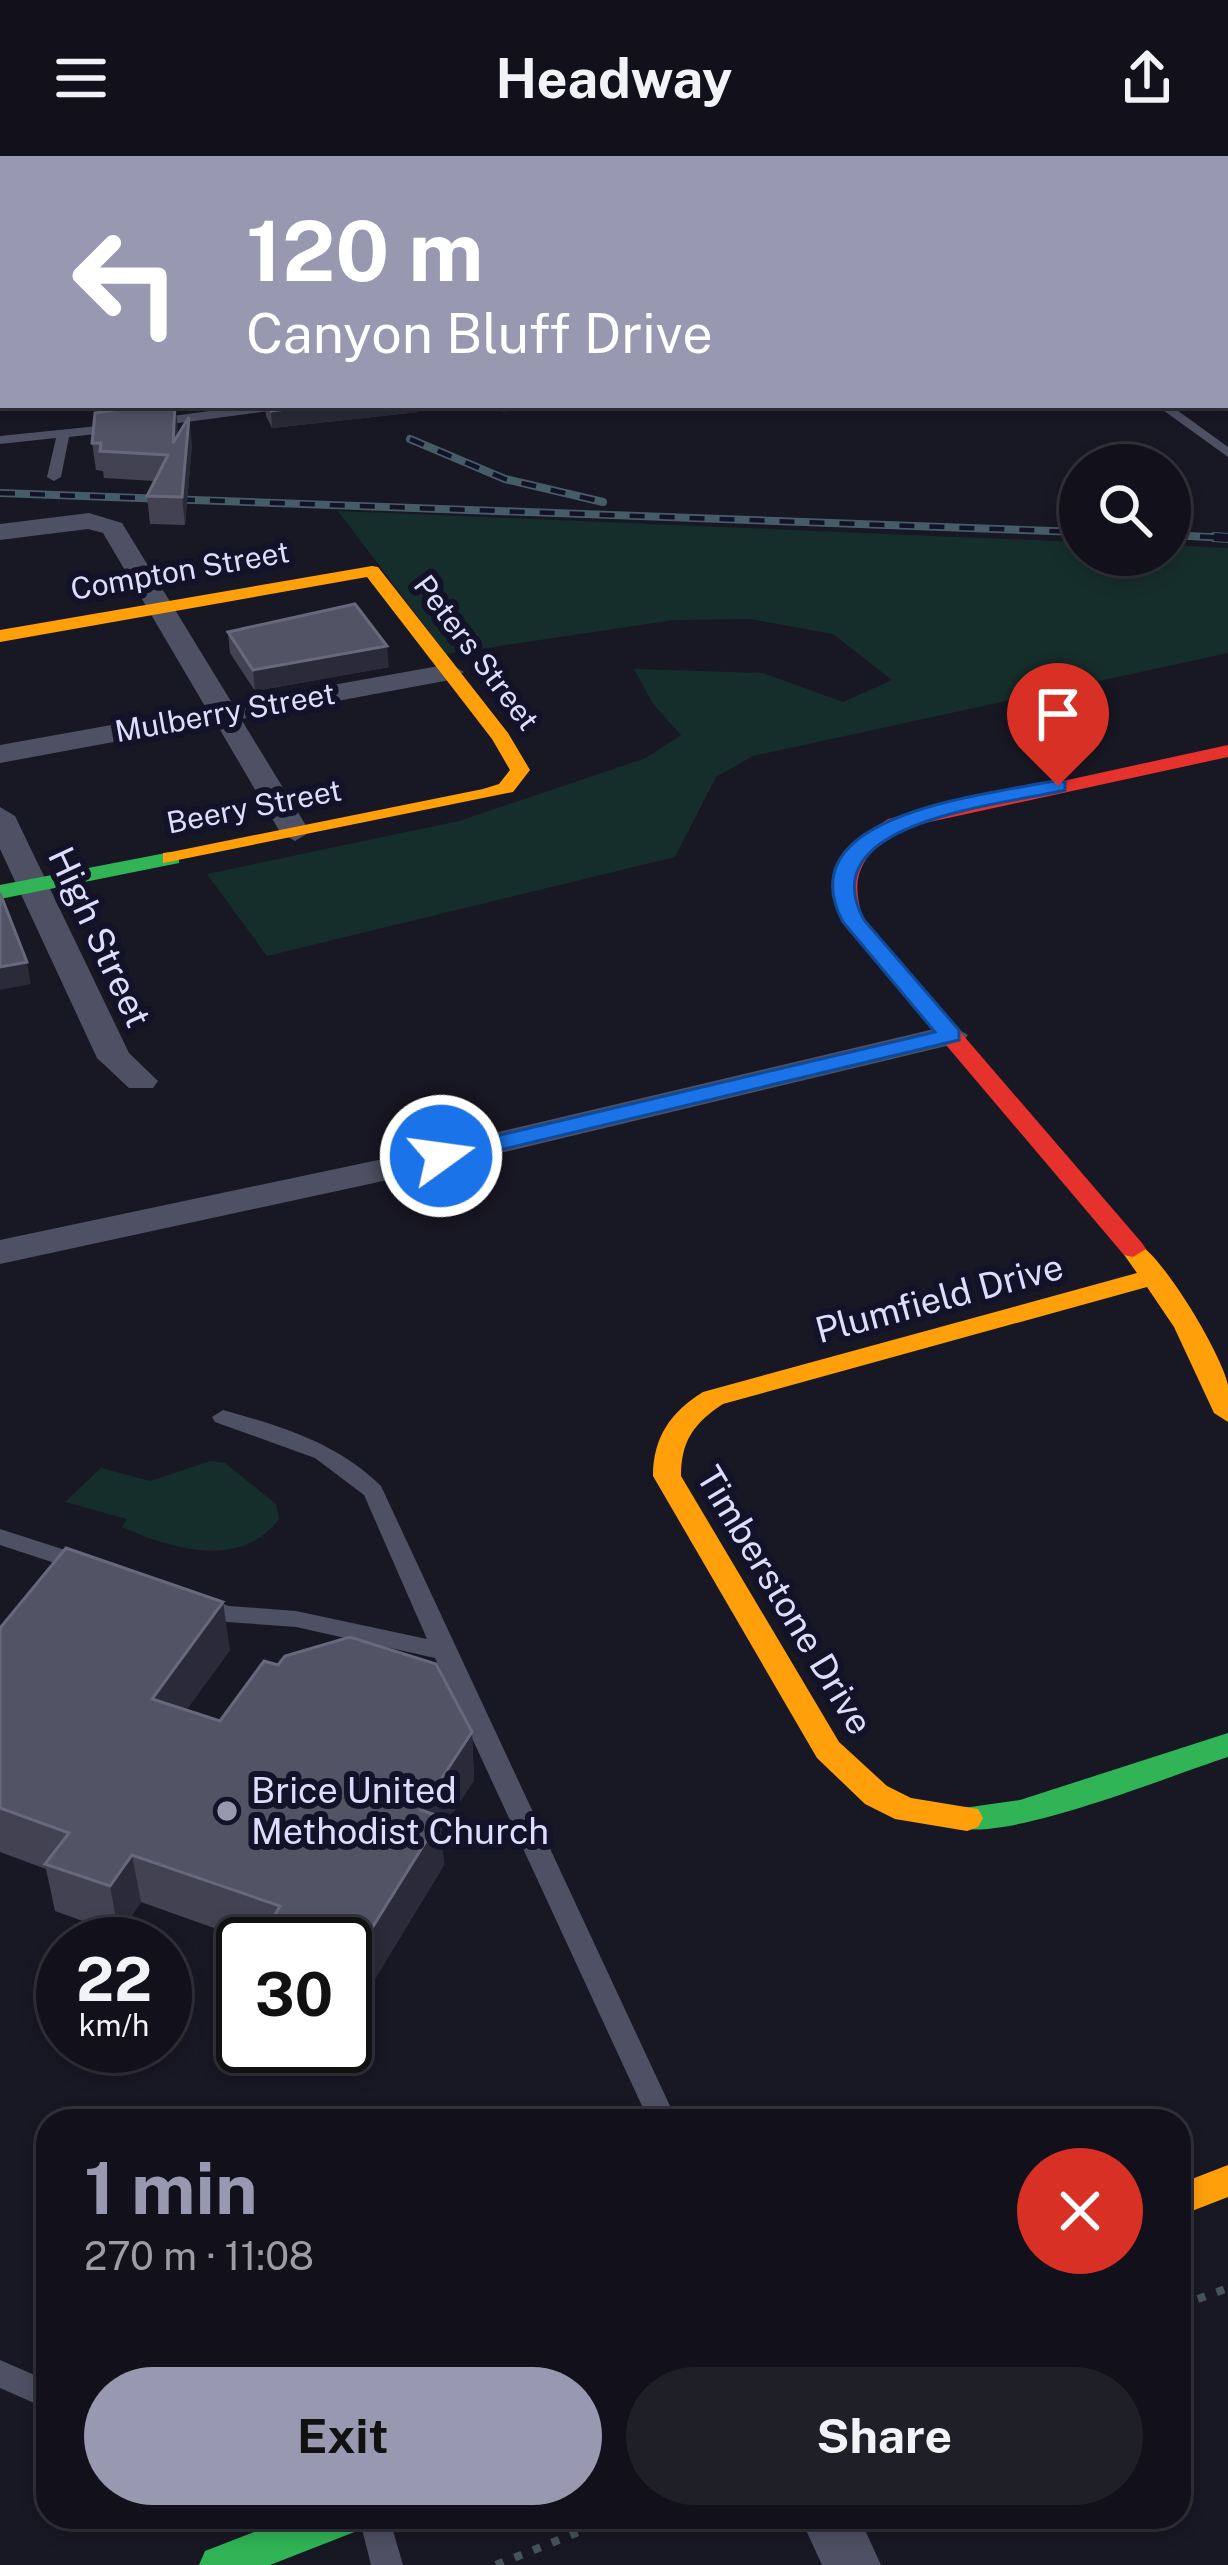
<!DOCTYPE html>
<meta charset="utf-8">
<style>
body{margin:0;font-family:"Public Sans",sans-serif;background:#1f1f28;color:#f1f3f6;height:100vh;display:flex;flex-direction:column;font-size:45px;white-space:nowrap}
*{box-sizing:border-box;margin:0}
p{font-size:39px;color:#9c9da3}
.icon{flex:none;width:66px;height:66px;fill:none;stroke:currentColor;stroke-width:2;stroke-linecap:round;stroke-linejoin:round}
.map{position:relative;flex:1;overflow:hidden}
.side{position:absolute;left:36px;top:1953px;width:1155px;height:420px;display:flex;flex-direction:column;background:#12111b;border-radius:36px;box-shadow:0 6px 18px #0003,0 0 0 3px #31313a}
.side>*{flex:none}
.top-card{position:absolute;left:0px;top:0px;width:1230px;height:252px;box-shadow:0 6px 18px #0003,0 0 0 3px #31313a;background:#9898b1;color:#fff;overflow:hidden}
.buttons{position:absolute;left:1059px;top:288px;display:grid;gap:24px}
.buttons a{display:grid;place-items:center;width:132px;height:132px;border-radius:50%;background:#12111b;box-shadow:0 6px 18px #0003,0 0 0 3px #31313a;font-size:60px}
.speed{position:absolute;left:36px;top:1761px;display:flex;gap:24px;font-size:60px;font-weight:700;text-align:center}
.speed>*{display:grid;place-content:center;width:156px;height:156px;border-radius:50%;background:#12111b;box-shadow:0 6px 18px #0003,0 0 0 3px #31313a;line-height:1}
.speed small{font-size:30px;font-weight:400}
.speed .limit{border:6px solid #111;border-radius:18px;background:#fff;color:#111}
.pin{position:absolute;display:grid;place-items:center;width:102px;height:102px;color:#fff;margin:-123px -51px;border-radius:50% 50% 50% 0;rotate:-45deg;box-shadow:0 0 12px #0007}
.pin .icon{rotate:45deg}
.me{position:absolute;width:132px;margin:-66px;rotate:76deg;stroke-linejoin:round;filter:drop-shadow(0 0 9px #0008)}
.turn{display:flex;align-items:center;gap:42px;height:252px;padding:0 48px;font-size:54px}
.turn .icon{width:156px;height:156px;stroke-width:2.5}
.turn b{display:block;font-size:84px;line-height:102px}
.round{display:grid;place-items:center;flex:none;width:126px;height:126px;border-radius:63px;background:#1f1f28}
.headline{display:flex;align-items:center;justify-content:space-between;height:204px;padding:0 48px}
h1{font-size:72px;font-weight:700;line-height:90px;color:#9898b1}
.action{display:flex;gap:24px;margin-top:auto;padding:24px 48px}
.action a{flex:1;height:138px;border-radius:72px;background:#9898b1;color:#111;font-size:48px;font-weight:700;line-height:138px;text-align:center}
.action a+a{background:#1f1f28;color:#f1f3f6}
header{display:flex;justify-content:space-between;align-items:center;height:156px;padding:0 48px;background:#12111b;font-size:54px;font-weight:700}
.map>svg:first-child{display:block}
.green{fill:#162e2b}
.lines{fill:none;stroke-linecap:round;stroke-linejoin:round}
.path{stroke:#46535d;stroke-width:8;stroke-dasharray:8 12;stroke-linecap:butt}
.lane{fill:#4e5063;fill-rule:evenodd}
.street{fill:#4e5063;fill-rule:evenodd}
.fast{fill:#30b455;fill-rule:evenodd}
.slow{fill:#ff9f0a;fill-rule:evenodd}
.jam{fill:#e5322d;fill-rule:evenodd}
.rail-far1-casing{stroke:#465d67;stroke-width:8}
.rail-casing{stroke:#465d67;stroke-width:10}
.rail-far1{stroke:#131229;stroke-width:4.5;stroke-dasharray:15;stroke-linecap:butt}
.rail{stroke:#131229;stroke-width:8;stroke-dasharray:21;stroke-linecap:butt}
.wall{fill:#424252}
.shaded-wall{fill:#2a2a38}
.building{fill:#525364;stroke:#68687c;stroke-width:3}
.route{fill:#1a73e8;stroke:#114b97;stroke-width:3}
.poi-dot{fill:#9898b1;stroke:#131229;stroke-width:4.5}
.labels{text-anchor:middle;stroke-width:12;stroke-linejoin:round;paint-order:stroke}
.far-street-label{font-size:30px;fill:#dddefd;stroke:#131229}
.street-label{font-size:36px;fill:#dddefd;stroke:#131229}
.poi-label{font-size:36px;fill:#dddefd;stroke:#131229;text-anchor:start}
</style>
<header><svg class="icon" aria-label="menu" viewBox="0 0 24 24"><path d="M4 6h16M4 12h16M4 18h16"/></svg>Headway<svg class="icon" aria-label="share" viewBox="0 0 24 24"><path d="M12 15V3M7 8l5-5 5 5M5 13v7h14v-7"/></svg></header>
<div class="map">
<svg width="1228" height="2409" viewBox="0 0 1228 2409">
<rect width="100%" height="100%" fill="#181724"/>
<g class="green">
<polygon points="338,355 1080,386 1080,399 1170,399 1170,389 1228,392 1228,497 753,600 716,621 675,701 267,800 207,718 459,665 646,602 681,579 653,548 634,513 763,517 843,546 892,524 833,478 750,463 674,464 446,498"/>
<path d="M210 1305 225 1307 276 1348 279 1363C241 1414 171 1393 122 1371L127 1363 65 1346 101 1312 150 1325Z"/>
</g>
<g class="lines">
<g class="path">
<polyline points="1179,2150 1228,2132"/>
<polyline points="496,2409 616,2361"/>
</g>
<g class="lane">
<polygon points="412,0 424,0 426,3 414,3"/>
<rect x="1227" y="89" width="1" height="6"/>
<rect x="1227" y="111" width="1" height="6"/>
<polygon points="1227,156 1228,157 1228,165 1227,164"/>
<polygon points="1227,181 1228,182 1228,190 1227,189"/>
<polygon points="255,249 290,249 284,253 149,271 143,267 149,263"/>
<polygon points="1156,249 1170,249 1228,291 1228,301"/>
<polygon points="118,268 124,272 123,275 69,281 61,321 54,325 47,321 56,282 0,288 0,280"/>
<path d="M223 1254C281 1270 337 1287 381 1330L677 1965H649L435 1502 296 1471 227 1466 192 1454 188 1448 192 1442 200 1440 229 1450 296 1455 427 1483 364 1339 315 1302 215 1266 212 1261Z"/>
<polygon points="0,1373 93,1403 96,1409 93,1415 85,1417 0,1389"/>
<polygon points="0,2204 48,2225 48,2253 0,2232"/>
<polygon points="359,2361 389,2361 403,2409 371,2409"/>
</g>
<g class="street">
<polygon points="809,0 831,0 807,3"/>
<polygon points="89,357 122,367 232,547 450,508 464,516 450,524 241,563 310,676 295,685 280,676 216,567 0,607 0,589 206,552 103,377 88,373 0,384 0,368"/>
<polygon points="0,651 15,660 129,897 158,925 153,932 129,932 97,902 0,693"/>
<polygon points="951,869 968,879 963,886 397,1022 0,1108 0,1084 397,1000"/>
<polygon points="800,2361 859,2361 881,2409 822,2409"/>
</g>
<g class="fast">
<polygon points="171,696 179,697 179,707 0,743 0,729"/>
<path d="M1228 1577V1601C1171 1619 1007 1687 956 1671L951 1662 956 1653 1020 1644Z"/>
<polygon points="293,2361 363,2361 357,2375 270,2409 199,2409 205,2395"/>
</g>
<g class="slow">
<polygon points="1172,0 1200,0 1203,3 1175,3"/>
<polygon points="372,410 378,411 508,577 530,614 513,636 163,707 163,697 171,696 483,633 499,628 510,614 492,583 367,421 0,486 0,474"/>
<path d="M1133 1085C1158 1091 1222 1198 1228 1229 1228 1240 1228 1255 1228 1266L1214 1257 1174 1171 1147 1131 723 1248C694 1267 681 1285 681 1320L839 1586 887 1630 911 1642 978 1653 983 1662 978 1671 967 1675 895 1663 865 1648 817 1602 653 1320C653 1281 671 1256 703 1236L1137 1117 1120 1093Z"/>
<polygon points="1228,2009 1228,2041 1179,2060 1179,2028"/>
</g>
<path class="jam" d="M1228 589V601L902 672C864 697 847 718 864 764L1142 1087 1146 1093 1133 1101 1124 1099 846 771C820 721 846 690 888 663Z"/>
<g class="rail-far1-casing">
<g id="rail-far1">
<polyline points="410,283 505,323 603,346"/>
<polyline points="0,337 1080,376"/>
<polyline points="1170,379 1228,382"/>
</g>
</g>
<g class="rail-casing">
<polyline id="rail" points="1214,381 1228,382"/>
</g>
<use href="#rail-far1" class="rail-far1"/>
<use href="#rail" class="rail"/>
</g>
<g class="wall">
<polygon points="471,0 565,0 561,3 471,3"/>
<polygon points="175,249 177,281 192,288 185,369 150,368 147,340 154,325 104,322 103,315 96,314 92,287"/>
<polygon points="265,249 417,249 418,256 272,272 266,260"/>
<polygon points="228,476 389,511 255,535 230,497"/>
<polygon points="0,1472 230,1494 186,1554 220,1565 472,1576 474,1624 441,1675 444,1709 364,1841 345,1834 345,1788 259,1788 141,1746 119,1778 55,1755 46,1713 0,1696"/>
</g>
<g class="shaded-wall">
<polygon points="135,0 349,0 349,2 112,3"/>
<polygon points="536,0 565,0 561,3 536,3"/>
<polygon points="3,150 3,182 0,183 0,151"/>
<polygon points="175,249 178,271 176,315 173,287"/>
<polygon points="321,249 417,249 418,256 272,272 271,255"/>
<polygon points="503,249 555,249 503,256"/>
<polygon points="189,261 192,288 185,369 182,341"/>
<polygon points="387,490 389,511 255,535 253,514"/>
<polygon points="27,806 31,828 0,834 0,811"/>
<polygon points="223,1446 230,1494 160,1591 152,1543"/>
<polygon points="472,1576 474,1624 441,1675 444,1709 364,1841 359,1793 421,1654"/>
<polygon points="132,1699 141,1746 119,1778 110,1730"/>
</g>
<g class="building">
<polygon points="0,0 135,0 112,3 3,3 3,150 0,151 2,124 0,124 0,96 2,96 2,84 0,84"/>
<polygon points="145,249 175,249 173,287 189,261 182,341 147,340 168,299 100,295 101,287 92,287 95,257"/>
<polygon points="268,249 321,249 271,255"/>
<polygon points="355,448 387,490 253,514 228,476"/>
<polygon points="0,737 27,806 0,811"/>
<polygon points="66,1392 223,1446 152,1543 220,1565 264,1505 278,1509 285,1500 350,1481 436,1508 472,1576 421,1654 441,1661 359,1793 272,1764 280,1750 132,1699 110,1730 45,1708 69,1677 0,1652 0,1472"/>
</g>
<path class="route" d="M1058 624 1065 626V634C1005 649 809 664 864 764L959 874V884L441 1008 429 1000 441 993 935 876 843 766C784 656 991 639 1058 624Z"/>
<circle class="poi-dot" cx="227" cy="1655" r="12"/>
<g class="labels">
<g class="far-street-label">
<text transform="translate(180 415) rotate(-10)" y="10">Compton Street</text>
<text transform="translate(476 497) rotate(53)" y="10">Peters Street</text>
<text transform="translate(225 557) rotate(-10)" y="10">Mulberry Street</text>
<text transform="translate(254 651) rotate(-11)" y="10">Beery Street</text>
</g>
<g class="street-label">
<text transform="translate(100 781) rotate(65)" y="13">High Street</text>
<text transform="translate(939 1142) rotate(-15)" y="13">Plumfield Drive</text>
<text transform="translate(785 1444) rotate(59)" y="13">Timberstone Drive</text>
</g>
<g class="poi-label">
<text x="251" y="1647">Brice United<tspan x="251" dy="41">Methodist Church</tspan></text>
</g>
</g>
</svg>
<div class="buttons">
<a><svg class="icon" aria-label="search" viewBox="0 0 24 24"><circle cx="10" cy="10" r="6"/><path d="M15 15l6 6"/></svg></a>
</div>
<div class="speed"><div>22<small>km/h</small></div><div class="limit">30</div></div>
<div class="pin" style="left:1058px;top:630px;background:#d93025"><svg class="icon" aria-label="arrive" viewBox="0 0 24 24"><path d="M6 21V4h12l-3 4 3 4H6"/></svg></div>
<svg class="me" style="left:441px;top:1000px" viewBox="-20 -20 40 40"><circle r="17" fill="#1a73e8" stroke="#fff" stroke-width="3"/><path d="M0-11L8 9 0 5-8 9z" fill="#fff"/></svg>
<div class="top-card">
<div class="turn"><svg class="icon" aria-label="left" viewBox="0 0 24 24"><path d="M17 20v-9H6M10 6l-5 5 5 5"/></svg><div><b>120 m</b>Canyon Bluff Drive</div></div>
</div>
<section class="side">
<div class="headline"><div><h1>1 min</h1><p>270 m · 11:08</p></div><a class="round" style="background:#d93025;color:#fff"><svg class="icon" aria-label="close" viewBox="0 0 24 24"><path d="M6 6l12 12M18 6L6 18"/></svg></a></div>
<div class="action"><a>Exit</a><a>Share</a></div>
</section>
</div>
